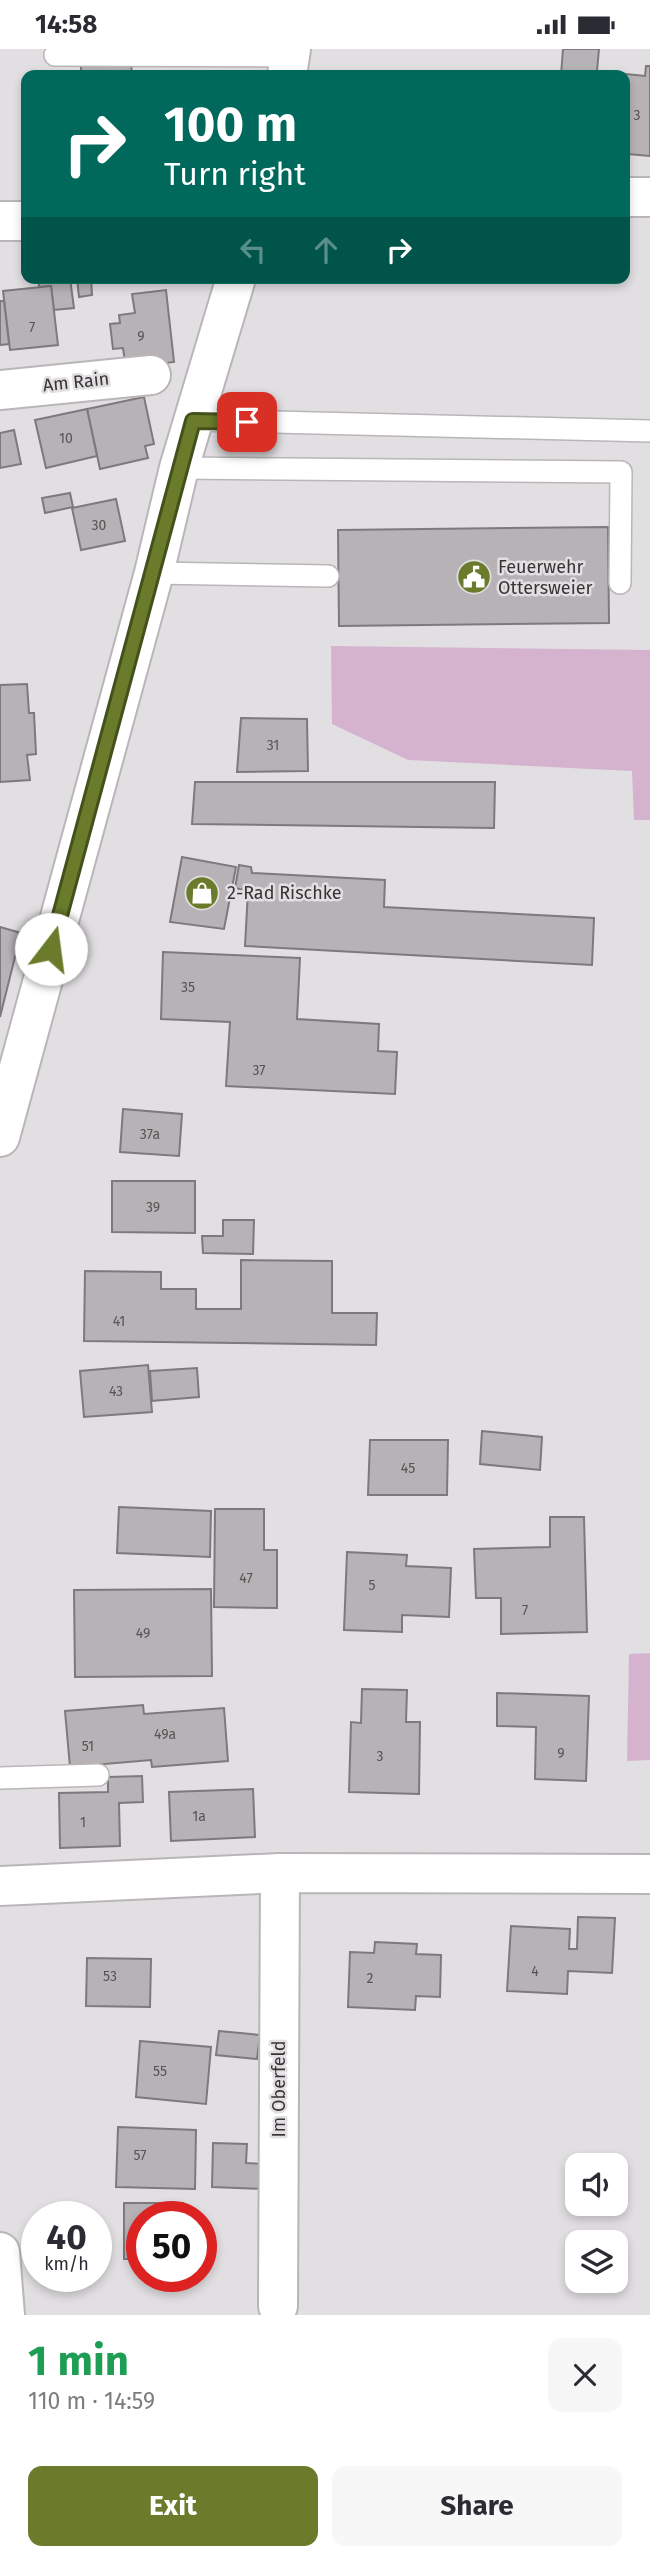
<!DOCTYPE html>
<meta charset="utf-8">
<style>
body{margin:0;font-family:"Fira Sans",sans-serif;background:#f7f7f7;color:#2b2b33;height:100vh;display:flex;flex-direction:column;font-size:26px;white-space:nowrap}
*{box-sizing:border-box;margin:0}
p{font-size:23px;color:#7c7c81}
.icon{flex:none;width:38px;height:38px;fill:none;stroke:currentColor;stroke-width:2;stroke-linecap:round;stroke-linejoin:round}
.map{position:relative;height:2266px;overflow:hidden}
.sheet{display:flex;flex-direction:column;background:#fff;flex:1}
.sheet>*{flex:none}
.top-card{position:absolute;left:21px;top:21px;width:609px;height:214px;border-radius:14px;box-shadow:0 4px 10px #0003;background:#00695c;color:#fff;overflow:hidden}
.tools{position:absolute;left:565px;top:2104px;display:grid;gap:14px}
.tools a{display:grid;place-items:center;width:63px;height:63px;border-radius:14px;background:#fff;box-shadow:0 4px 10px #0003;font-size:35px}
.speed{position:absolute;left:21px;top:2152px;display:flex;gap:14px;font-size:35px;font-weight:700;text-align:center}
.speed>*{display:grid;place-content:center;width:91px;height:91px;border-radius:50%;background:#fff;box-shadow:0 4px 10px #0003;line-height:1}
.speed small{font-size:18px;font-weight:400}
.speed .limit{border:10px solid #d22;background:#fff;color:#111}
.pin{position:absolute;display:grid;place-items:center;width:60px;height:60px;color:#fff;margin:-30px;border-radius:14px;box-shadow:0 4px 10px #0006}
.me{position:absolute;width:77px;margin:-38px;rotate:15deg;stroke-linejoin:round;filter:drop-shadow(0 0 5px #0008)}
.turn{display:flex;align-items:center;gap:24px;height:147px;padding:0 28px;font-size:32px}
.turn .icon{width:91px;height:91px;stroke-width:2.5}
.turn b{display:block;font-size:49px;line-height:60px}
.lanes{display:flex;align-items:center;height:66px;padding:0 28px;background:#0003;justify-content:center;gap:35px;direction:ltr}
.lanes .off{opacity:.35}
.round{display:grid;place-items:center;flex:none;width:74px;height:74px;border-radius:14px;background:#f7f7f7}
.headline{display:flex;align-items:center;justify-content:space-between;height:119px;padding:0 28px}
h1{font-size:42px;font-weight:700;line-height:52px;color:#1e9e55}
.action{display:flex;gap:14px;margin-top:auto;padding:14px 28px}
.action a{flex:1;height:80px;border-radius:14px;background:#6a7c2b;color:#fff;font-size:28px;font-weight:700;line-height:80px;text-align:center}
.action a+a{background:#f7f7f7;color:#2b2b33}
.status{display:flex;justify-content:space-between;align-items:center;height:49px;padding:0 35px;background:#fff;direction:ltr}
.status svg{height:19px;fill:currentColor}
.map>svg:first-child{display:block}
.green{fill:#d5b3cf}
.building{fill:#b6b2b5;stroke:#7d797c;stroke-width:2}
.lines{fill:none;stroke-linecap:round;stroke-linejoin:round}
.lane-casing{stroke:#b9b5b8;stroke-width:24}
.street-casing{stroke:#b9b5b8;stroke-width:42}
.secondary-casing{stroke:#b9b5b8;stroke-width:42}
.lane{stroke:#fff;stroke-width:21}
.street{stroke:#fff;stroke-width:38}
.secondary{stroke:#fff;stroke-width:38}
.route-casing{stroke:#45511c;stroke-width:18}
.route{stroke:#6a7c2b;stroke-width:12}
.labels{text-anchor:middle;stroke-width:5;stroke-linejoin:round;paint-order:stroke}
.number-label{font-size:14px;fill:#565455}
.street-label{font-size:18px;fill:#363435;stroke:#e2dfe2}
.poi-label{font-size:18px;fill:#363435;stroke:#e2dfe2;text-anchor:start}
</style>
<div class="status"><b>14:58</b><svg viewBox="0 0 49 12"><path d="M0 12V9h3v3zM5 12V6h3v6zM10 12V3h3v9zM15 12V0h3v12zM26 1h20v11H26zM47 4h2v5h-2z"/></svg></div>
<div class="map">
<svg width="650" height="2266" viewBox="0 0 650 2266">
<rect width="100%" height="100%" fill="#e2dfe2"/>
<g class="green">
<polygon points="331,597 650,601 650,771 634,771 632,722 408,711 332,675"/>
<polygon points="650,1604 650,1711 627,1712 629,1605"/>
</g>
<g class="building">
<polygon points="563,0 599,0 597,22 645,27 646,17 650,17 650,107 628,105 628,109 625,109 625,26 561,26"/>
<polygon points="131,15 132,24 178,22 179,26 81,26 81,17"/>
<polygon points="38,229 70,229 74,259 54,261 51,237 39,238"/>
<polygon points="77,229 91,229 92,246 79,248"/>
<polygon points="156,229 177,229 177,232 157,232"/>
<polygon points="51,237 58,296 10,301 3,242"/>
<polygon points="166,241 174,313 126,319 123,299 113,300 110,275 120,274 119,266 135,264 132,245"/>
<polygon points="0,252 4,252 9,295 0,296"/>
<polygon points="144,348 154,395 145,397 148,409 100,420 87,360"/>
<polygon points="87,360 97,407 46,419 35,371"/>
<polygon points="14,381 21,415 0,419 0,384"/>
<polygon points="70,444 73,458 45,464 42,449"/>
<polygon points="116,450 125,492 81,501 72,459"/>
<polygon points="608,478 609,574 339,577 338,481"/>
<polygon points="27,635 29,664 34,664 36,705 27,706 30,731 0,733 0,636"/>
<polygon points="241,669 307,670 308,722 237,723"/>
<polygon points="195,733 495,733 494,779 192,775"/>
<polygon points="182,808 236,818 224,880 170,873"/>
<polygon points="239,816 251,818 252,824 385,831 384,858 594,869 592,916 245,897 248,842 235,839"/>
<polygon points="0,878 21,884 0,968"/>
<polygon points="163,903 300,909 297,970 379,975 378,1002 397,1003 395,1045 226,1037 230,973 161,970"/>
<polygon points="123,1060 182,1065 179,1107 120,1103"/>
<polygon points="112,1132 195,1132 195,1184 112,1183"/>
<polygon points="223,1171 254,1171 253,1205 203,1204 202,1187 223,1187"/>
<polygon points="241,1211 332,1212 332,1264 377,1264 376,1296 84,1292 85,1222 161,1223 161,1240 196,1240 196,1260 241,1260"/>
<polygon points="148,1316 152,1363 84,1368 80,1322"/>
<polygon points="197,1319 199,1348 152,1352 150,1322"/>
<polygon points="482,1382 542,1388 540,1421 480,1415"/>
<polygon points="370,1391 448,1391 447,1446 368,1446"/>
<polygon points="119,1458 211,1462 210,1508 117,1504"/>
<polygon points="215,1460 264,1460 264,1501 277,1501 277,1559 214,1558"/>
<polygon points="550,1468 584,1468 587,1583 501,1585 501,1549 476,1549 474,1500 550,1498"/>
<polygon points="347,1503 407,1506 406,1517 451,1519 449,1568 402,1566 402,1583 344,1581"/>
<polygon points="211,1540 212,1627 75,1628 74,1541"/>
<polygon points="362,1640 407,1641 406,1673 420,1673 419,1745 349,1743 351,1673 361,1674"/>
<polygon points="497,1644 589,1647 586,1732 535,1730 536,1678 497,1677"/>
<polygon points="143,1656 144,1665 224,1659 228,1712 152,1718 151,1711 70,1718 65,1662"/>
<polygon points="142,1727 143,1753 119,1754 120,1797 60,1799 59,1744 108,1743 108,1728"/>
<polygon points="253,1740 255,1788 171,1792 169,1743"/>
<polygon points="578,1868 615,1869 612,1924 568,1922 567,1945 507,1942 511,1877 570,1880 569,1900 577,1900"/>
<polygon points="375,1893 417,1895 416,1905 441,1906 440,1948 416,1947 415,1961 348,1958 350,1903 374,1904"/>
<polygon points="87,1909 151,1910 150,1958 86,1957"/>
<polygon points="219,1982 260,1986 257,2010 216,2006"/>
<polygon points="140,1992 211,1998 206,2055 136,2048"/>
<polygon points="118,2078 196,2081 195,2140 116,2138"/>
<polygon points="213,2094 247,2095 246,2114 265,2115 264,2140 212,2138"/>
<polygon points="124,2154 183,2154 183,2168 142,2168 142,2210 124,2210"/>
</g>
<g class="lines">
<g class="lane-casing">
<g id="lane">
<polyline points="55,6 291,7"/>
<polyline points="193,371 650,382"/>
<polyline points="179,419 621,423 620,534"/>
<polyline points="154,524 328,527"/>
<polyline points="0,1729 98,1726"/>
</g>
</g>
<g class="street-casing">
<g id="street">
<polyline points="287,26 291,0"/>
<polyline points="0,341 151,326"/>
<polyline points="0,1837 280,1824 650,1825"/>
<polyline points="278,2257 280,1824"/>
</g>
</g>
<g class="secondary-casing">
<g id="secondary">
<polyline points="625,148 650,148"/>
<polyline points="0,172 26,172"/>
<polyline points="0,1088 154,524 179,419 236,229"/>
<polyline points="0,2203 5,2266"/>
</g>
</g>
<use href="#lane" class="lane"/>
<use href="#street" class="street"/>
<use href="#secondary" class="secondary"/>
</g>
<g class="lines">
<g class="route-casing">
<polyline id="route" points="51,900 193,372 247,373"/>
</g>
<use href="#route" class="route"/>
</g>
<defs>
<g id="civic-disc" transform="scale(1.75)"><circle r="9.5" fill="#6a7c2b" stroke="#e2dfe2"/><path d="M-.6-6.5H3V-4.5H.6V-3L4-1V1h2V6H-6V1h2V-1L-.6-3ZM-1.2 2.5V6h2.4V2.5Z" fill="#fff"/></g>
<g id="shop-disc" transform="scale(1.75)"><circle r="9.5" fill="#6a7c2b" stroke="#e2dfe2"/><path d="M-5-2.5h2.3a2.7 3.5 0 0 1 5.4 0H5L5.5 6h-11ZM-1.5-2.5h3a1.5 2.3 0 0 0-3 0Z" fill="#fff"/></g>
</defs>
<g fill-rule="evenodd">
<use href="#civic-disc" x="474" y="528"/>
<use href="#shop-disc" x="202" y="844"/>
</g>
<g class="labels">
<g class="number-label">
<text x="637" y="71">3</text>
<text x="32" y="283">7</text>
<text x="141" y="292">9</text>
<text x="66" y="394">10</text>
<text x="99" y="481">30</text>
<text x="273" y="701">31</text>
<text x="188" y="943">35</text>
<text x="259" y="1026">37</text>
<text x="150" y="1090">37a</text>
<text x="153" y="1163">39</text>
<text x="119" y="1277">41</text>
<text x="116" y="1347">43</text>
<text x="408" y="1424">45</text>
<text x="246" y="1534">47</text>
<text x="372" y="1541">5</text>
<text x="525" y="1566">7</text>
<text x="143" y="1589">49</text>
<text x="165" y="1690">49a</text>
<text x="88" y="1702">51</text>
<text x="561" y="1709">9</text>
<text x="380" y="1712">3</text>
<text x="199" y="1772">1a</text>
<text x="83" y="1778">1</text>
<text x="535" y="1927">4</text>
<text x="110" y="1932">53</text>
<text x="370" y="1934">2</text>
<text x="160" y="2027">55</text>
<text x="140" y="2111">57</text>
</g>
<g class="street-label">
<text transform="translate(76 333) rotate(-6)" y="6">Am Rain</text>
<text transform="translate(279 2040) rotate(-90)" y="6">Im Oberfeld</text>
</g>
<g class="poi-label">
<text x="498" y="524">Feuerwehr<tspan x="498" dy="21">Ottersweier</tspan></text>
<text x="227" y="850">2-Rad Rischke</text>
</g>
</g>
</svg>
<div class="tools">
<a><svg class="icon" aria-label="sound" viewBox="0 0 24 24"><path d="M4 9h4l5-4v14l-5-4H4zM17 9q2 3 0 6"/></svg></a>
<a><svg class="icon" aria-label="layers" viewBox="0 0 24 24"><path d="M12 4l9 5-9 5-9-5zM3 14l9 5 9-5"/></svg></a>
</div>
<div class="speed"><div>40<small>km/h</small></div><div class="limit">50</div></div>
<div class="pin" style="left:247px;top:373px;background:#d93025"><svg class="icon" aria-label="arrive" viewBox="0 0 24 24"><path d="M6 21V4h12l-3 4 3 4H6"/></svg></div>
<svg class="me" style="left:51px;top:900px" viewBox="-20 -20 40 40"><circle r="19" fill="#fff"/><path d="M0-13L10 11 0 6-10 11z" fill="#6a7c2b"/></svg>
<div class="top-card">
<div class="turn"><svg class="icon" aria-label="right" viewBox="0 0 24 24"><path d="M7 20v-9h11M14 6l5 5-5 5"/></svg><div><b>100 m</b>Turn right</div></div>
<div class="lanes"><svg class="icon off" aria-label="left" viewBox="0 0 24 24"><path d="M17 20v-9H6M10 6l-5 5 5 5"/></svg><svg class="icon off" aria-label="ahead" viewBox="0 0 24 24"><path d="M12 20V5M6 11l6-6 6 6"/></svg><svg class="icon" aria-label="right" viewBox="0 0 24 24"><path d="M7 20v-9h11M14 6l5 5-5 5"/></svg></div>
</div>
</div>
<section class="sheet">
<div class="headline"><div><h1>1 min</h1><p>110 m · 14:59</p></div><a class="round"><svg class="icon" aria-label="close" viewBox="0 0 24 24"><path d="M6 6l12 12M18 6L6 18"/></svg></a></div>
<div class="action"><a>Exit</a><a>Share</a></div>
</section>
